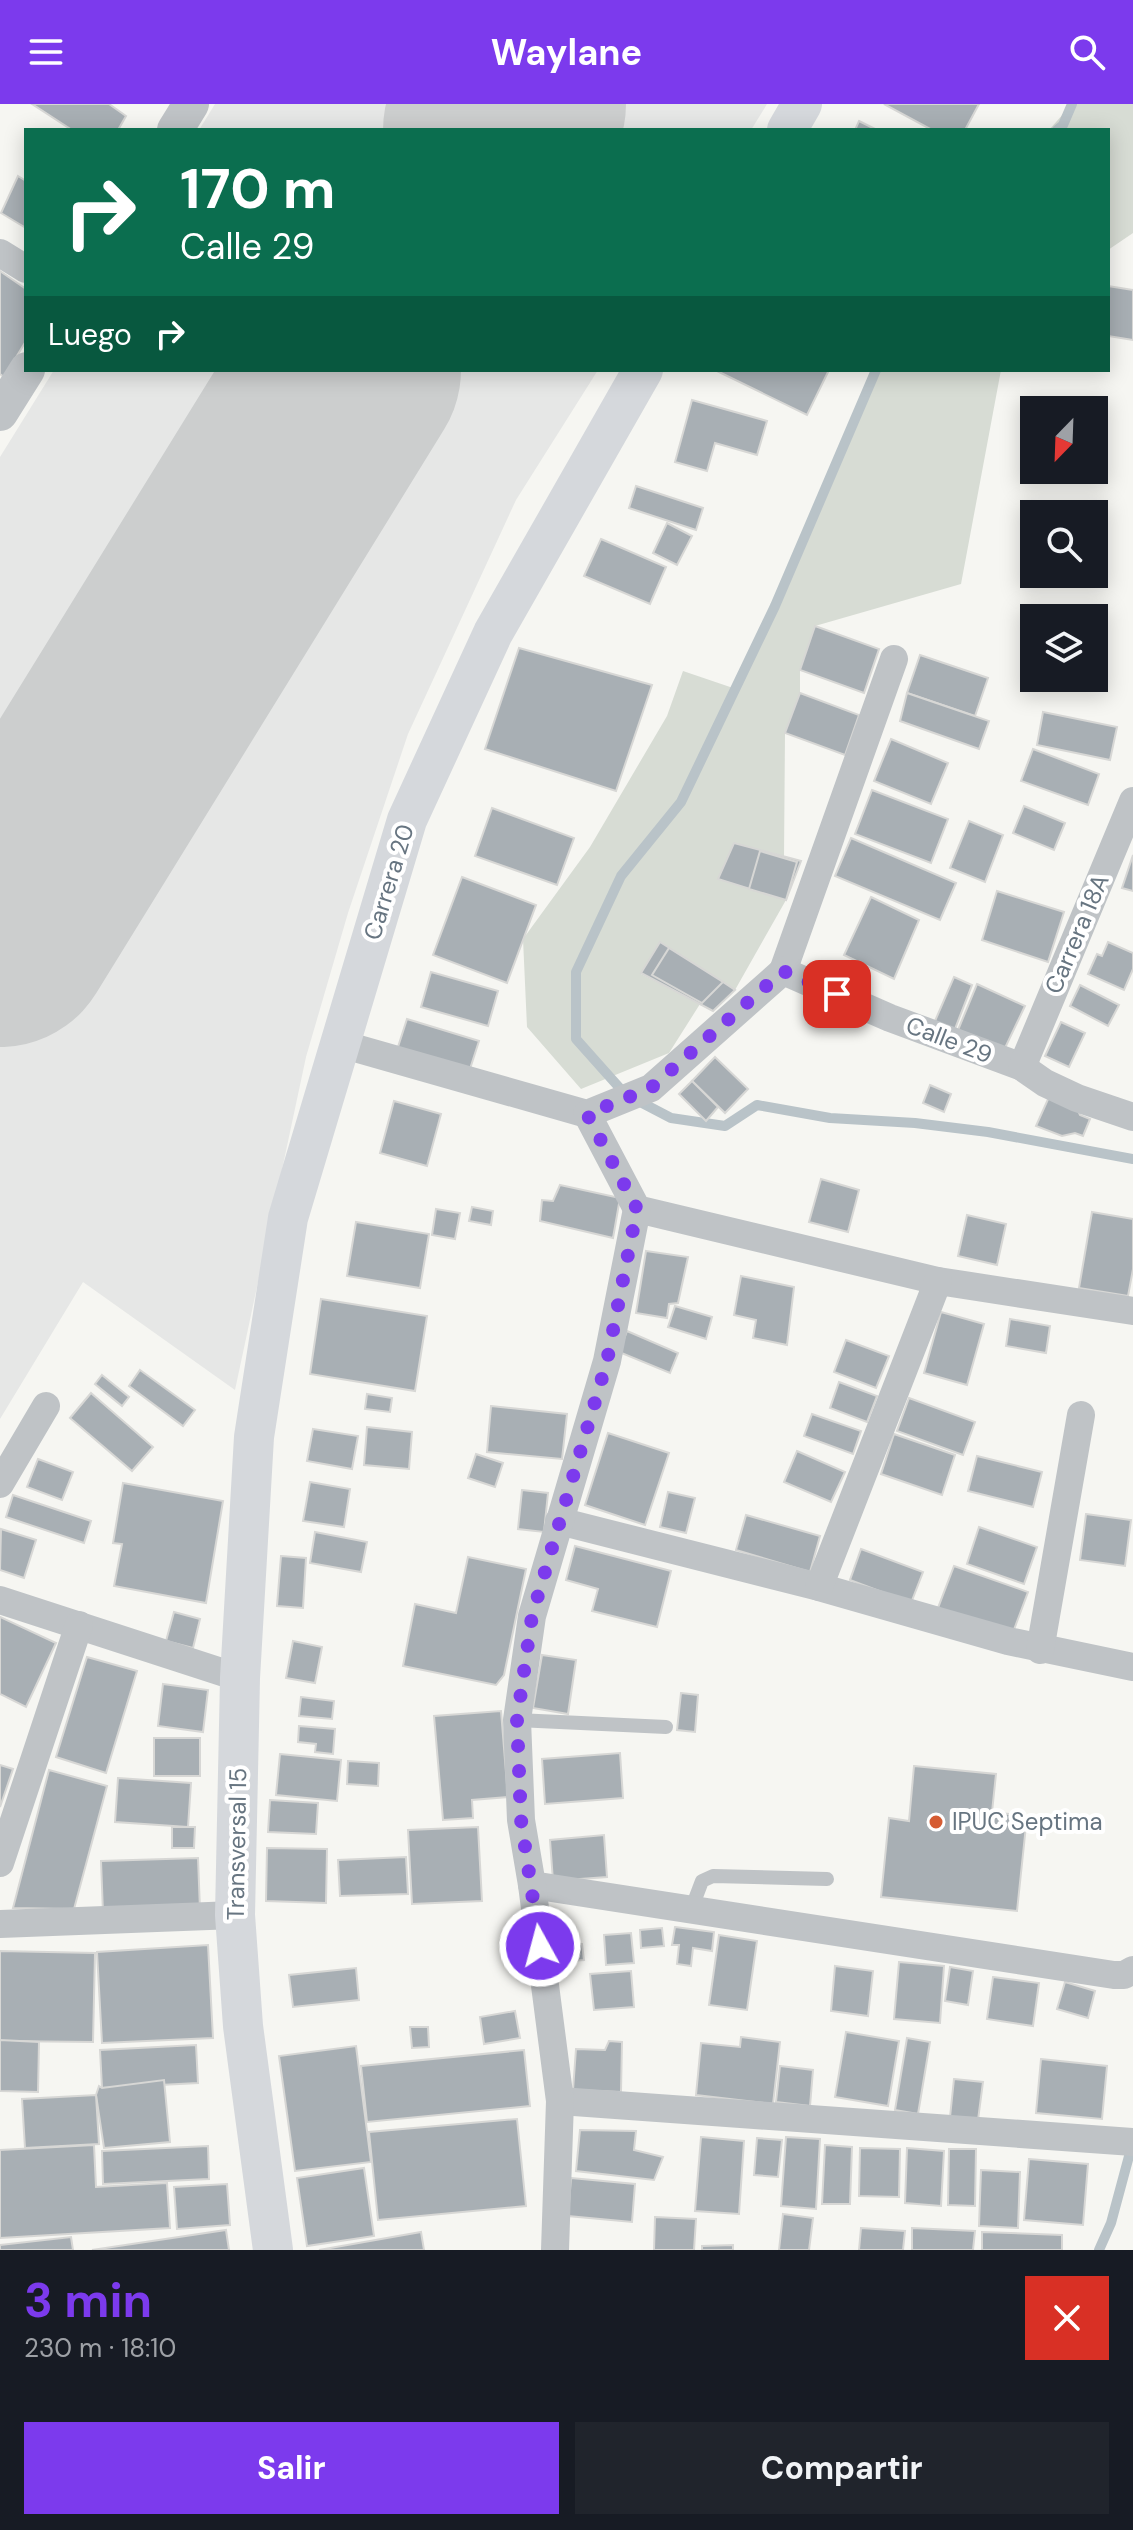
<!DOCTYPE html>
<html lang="es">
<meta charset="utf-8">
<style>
body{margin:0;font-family:"DM Sans",sans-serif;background:#20242c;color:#f1f3f6;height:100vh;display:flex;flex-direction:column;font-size:30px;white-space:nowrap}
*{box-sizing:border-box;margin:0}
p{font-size:26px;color:#9ea1a6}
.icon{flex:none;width:44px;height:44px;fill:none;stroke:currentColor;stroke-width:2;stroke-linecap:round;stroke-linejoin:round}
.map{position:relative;height:2146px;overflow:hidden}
.drawer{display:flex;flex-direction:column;background:#171b24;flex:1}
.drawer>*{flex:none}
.guide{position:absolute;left:24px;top:24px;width:1086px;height:244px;border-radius:0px;box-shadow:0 4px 20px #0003;background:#0b6e4f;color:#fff;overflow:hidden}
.needle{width:52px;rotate:203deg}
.fabs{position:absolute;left:1020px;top:292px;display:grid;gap:16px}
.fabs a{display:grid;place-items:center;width:88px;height:88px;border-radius:0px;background:#171b24;box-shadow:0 4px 20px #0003;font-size:40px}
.pin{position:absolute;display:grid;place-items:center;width:68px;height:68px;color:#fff;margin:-34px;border-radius:16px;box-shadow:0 4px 12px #0006}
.me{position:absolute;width:88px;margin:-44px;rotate:353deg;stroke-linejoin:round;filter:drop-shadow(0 0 6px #0008)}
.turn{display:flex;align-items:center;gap:28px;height:168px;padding:0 24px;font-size:36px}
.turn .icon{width:104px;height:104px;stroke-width:2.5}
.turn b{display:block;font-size:56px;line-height:68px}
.then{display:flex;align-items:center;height:76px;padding:0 24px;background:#0003;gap:16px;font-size:30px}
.round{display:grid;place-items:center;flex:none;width:84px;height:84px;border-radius:0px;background:#20242c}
.summary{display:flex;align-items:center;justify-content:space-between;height:136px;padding:0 24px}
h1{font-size:48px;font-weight:700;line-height:60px;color:#7c3aed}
.action{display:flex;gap:16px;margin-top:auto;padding:16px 24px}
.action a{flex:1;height:92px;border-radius:0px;background:#7c3aed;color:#fff;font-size:32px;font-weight:700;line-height:92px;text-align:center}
.action a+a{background:#20242c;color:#f1f3f6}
header{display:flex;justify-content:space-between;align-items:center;height:104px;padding:0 24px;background:#7c3aed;color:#fff;font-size:36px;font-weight:700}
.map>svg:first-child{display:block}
.built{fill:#e6e7e6}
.green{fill:#d7dcd4}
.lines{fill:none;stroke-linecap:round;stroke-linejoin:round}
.stream{stroke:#b9c3c8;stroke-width:10}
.runway{stroke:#cccece;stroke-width:226}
.building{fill:#a8afb4;stroke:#d7d7d5;stroke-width:2}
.service{stroke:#bfc3c6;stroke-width:14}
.minor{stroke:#bfc3c6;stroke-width:28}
.tertiary{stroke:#bfc3c6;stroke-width:36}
.secondary{stroke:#d5d8dc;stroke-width:40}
.route{stroke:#7c3aed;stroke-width:14;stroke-dasharray:0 25.2}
.poi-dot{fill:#d55c33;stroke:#fff;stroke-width:3}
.labels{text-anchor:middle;stroke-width:8;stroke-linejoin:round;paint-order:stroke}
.street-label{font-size:24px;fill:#677581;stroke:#fff}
.poi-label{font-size:24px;fill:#677581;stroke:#fff;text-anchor:start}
</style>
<header><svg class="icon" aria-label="menu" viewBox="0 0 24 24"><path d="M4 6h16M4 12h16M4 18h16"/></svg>Waylane<svg class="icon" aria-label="search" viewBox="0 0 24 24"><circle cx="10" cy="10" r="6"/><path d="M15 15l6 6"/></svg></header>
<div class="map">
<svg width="1133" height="2146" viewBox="0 0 1133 2146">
<rect width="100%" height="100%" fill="#f6f6f2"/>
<g class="built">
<polygon points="215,0 767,0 751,26 199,26"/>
<polygon points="54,266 598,266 516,396 408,630 348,809 306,953 235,1286 83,1178 0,1315 0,353"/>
</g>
<g class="green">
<polygon points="1072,0 1133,0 1133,129 1108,146 1108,26 1049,26"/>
<polygon points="881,266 1001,266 961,480 815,522 800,566 800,589 785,629 784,753 718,775 786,796 735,886 660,839 641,870 700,900 669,949 581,985 527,923 523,835 590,743 667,612 683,567 736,585"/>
</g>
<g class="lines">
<g class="stream">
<polyline points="1057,26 1063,21 1072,0"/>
<polyline points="876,266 775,502 681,698 621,772 576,868 576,935 625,990 671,1014 725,1022 757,1001 830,1014 915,1019 988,1028 1133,1055"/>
<polyline points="1099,2146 1111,2119 1132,2041"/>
</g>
<g class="runway">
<polyline points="496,26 513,0"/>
<polyline points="0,830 348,266"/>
</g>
</g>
<g class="building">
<polygon points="32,0 109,0 126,12 118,26 72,26"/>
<polygon points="884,0 979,0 965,26 932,26"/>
<polygon points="859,17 877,26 855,26"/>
<polygon points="18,72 26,77 26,124 1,109"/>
<polygon points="0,167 26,185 26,237 4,273 0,270"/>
<polygon points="1108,182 1133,186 1133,236 1108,232"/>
<polygon points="715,266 829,266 807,311"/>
<polygon points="692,296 767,317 757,351 715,339 707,367 675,358"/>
<polygon points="636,382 703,404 696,426 629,404"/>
<polygon points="667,419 692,432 677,461 653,449"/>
<polygon points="601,435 666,463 650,500 584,472"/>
<polygon points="815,522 879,545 864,589 800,566"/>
<polygon points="519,544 652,581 616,687 485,645"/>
<polygon points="920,551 988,574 975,612 907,589"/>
<polygon points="800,589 859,611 845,651 785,629"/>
<polygon points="907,589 989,617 979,645 900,617"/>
<polygon points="1043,608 1117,623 1110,656 1037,641"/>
<polygon points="891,635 948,659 931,700 874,677"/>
<polygon points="1033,645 1099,670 1088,701 1021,677"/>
<polygon points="872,686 948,715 931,759 855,730"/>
<polygon points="1024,702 1065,719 1054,746 1013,729"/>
<polygon points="492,704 574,734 557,781 475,752"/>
<polygon points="969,717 1003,731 985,778 950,764"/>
<polygon points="851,734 956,779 940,816 835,772"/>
<polygon points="734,739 801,757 786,796 718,775"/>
<polygon points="760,747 797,758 786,796 749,785"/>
<polygon points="1133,751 1133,787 1122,784"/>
<polygon points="462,773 536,801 507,879 433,851"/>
<polygon points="997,787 1064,808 1048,858 982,836"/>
<polygon points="871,793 919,816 894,875 844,851"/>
<polygon points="660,838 723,878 735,886 713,907 641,869"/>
<polygon points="1108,838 1133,849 1133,865 1124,886 1088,870 1097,850 1102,852"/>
<polygon points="669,844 723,878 702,899 652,871"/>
<polygon points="431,868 498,887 488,922 421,903"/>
<polygon points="954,873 972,881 953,930 932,924"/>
<polygon points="977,880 1025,902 1005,944 958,926"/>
<polygon points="1080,881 1119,901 1108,922 1070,902"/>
<polygon points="407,915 479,937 469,968 397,946"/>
<polygon points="1061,918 1085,929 1069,963 1045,952"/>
<polygon points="715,953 748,985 725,1009 692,977"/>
<polygon points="692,977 718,1003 706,1017 679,990"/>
<polygon points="930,981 951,990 944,1008 923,999"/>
<polygon points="1049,993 1077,1004 1080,1011 1090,1015 1083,1032 1075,1029 1062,1032 1036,1022"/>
<polygon points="394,997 441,1010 427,1062 380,1049"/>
<polygon points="821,1075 859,1086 848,1128 809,1118"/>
<polygon points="560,1081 620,1094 613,1134 540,1117 542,1096 553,1097"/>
<polygon points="472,1103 493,1107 491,1121 469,1117"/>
<polygon points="436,1105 460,1109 455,1135 432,1131"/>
<polygon points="1092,1108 1133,1115 1133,1165 1128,1192 1079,1184"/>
<polygon points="967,1111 1006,1120 997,1161 958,1152"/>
<polygon points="356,1118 429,1130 420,1184 347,1172"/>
<polygon points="646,1147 688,1153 678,1199 669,1200 667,1214 636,1209"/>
<polygon points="741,1172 794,1183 787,1241 753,1234 756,1216 734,1211"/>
<polygon points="321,1195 427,1212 415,1287 310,1270"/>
<polygon points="675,1202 712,1213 706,1235 668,1223"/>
<polygon points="941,1208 984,1220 967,1281 924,1269"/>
<polygon points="1010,1215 1050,1222 1046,1249 1006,1242"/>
<polygon points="627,1227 678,1249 670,1269 619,1248"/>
<polygon points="846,1236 889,1252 876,1284 834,1268"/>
<polygon points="140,1266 195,1306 183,1322 129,1282"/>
<polygon points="102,1271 129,1293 122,1302 95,1280"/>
<polygon points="839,1278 877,1292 867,1318 830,1304"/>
<polygon points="91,1289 153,1343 132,1367 70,1314"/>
<polygon points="367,1290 392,1294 390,1308 365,1305"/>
<polygon points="909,1294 975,1318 963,1351 897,1327"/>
<polygon points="491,1302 567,1310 562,1355 487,1348"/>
<polygon points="812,1310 861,1327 853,1350 804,1332"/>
<polygon points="367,1323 412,1328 409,1365 364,1361"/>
<polygon points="313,1325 358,1332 352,1365 307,1357"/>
<polygon points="608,1329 669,1349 645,1421 585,1401"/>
<polygon points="894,1330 955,1351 942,1391 881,1370"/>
<polygon points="797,1347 845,1368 831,1398 784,1378"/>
<polygon points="476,1350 503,1359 495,1383 468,1374"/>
<polygon points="977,1352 1042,1368 1033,1403 968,1387"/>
<polygon points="38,1355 73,1368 62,1396 27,1383"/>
<polygon points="310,1378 350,1385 344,1423 303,1417"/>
<polygon points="123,1379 223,1397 206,1499 114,1482 122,1440 113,1439"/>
<polygon points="522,1386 548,1389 544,1428 518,1425"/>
<polygon points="668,1388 695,1394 686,1429 660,1423"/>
<polygon points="13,1391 91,1417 84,1439 6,1413"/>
<polygon points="1086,1410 1131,1416 1125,1462 1080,1456"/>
<polygon points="746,1411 820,1432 810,1468 736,1446"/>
<polygon points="979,1423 1037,1443 1024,1480 967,1460"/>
<polygon points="1,1425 36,1436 24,1474 0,1466"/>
<polygon points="315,1428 367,1438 361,1468 310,1459"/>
<polygon points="575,1442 671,1467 657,1523 592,1507 598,1485 566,1476"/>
<polygon points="861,1445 923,1468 911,1499 850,1476"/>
<polygon points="281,1452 306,1454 303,1504 277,1502"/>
<polygon points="468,1453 526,1465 504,1571 496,1581 403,1562 415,1500 456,1509"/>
<polygon points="954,1462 1028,1488 1012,1531 938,1504"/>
<polygon points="174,1508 200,1515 193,1544 166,1537"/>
<polygon points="0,1513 56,1539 26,1603 0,1590"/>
<polygon points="293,1537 322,1543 315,1579 286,1574"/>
<polygon points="542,1551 576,1556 568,1610 533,1604"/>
<polygon points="87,1553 137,1567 106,1669 56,1653"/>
<polygon points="163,1580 208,1586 203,1628 158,1622"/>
<polygon points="681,1589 698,1591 695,1628 677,1626"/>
<polygon points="301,1593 334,1597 332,1615 299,1612"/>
<polygon points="501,1607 508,1693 472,1696 473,1714 443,1716 434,1612"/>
<polygon points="299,1622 335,1625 333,1650 315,1648 316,1640 298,1638"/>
<rect x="154" y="1634" width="46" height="38"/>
<polygon points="620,1649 623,1694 545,1700 542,1655"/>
<polygon points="280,1650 341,1656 337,1697 276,1691"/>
<polygon points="348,1657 379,1659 378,1682 347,1680"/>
<polygon points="0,1661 13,1665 0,1703"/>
<polygon points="914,1662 996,1670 992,1708 1027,1712 1017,1807 881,1793 889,1714 909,1717"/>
<polygon points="49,1666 107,1682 74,1805 13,1804"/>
<polygon points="118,1674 191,1679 188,1723 115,1718"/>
<polygon points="270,1696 318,1699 316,1730 268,1728"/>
<polygon points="172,1723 195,1723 194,1744 172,1744"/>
<polygon points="478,1723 482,1797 412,1800 408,1726"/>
<polygon points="604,1731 607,1773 553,1777 550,1736"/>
<polygon points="267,1744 327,1745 326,1799 266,1797"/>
<polygon points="406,1753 408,1790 340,1792 338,1756"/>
<polygon points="198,1754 200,1806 103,1809 101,1757"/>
<polygon points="675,1823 714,1828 712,1847 693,1844 691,1862 677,1860 679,1841 672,1841"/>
<polygon points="662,1824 664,1842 641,1844 640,1826"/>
<polygon points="631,1829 634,1859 606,1861 604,1831"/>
<polygon points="719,1831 757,1837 747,1906 709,1901"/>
<polygon points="582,1840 584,1856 552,1858 551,1843"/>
<polygon points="208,1841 213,1934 102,1939 97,1848"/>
<polygon points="0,1847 95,1849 93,1938 0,1937"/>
<polygon points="899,1858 944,1862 940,1919 894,1915"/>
<polygon points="835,1862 873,1867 868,1912 831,1907"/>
<polygon points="950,1863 973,1867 968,1901 945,1897"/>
<polygon points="356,1864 359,1896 293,1903 289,1871"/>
<polygon points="631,1867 634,1903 594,1906 590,1870"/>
<polygon points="993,1873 1039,1879 1033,1922 987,1915"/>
<polygon points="1065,1878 1095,1887 1088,1914 1057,1905"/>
<polygon points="515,1907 520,1934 484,1940 480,1913"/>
<polygon points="410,1923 428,1923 429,1943 412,1944"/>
<polygon points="846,1928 899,1937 888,2002 835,1993"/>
<polygon points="741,1933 780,1938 773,2000 696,1991 701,1939 740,1943"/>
<polygon points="907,1934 930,1938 918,2010 895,2006"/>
<polygon points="0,1936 39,1938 38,1988 0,1987"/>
<polygon points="609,1937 622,1938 621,1988 573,1986 576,1945 605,1946"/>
<polygon points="196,1941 198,1979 102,1984 100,1946"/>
<polygon points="356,1942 371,2058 295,2067 279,1952"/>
<polygon points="524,1946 530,2002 367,2018 361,1962"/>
<polygon points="1041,1955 1107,1962 1102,2015 1036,2009"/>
<polygon points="780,1962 813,1966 810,2002 776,1998"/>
<polygon points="954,1975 983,1978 978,2016 950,2013"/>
<polygon points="164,1976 170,2038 104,2044 96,1991 99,1982 102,1984"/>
<polygon points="96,1991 99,2040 25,2044 22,1995"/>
<polygon points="517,2015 526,2102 378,2116 369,2028"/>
<polygon points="580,2026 636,2027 634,2046 663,2053 654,2076 576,2067"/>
<polygon points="701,2033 744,2037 739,2110 695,2107"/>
<polygon points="786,2033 820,2035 816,2105 781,2102"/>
<polygon points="757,2034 782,2036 778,2073 754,2071"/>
<polygon points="94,2041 96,2083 167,2079 170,2124 0,2134 0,2046"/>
<polygon points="825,2041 852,2043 850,2100 822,2100"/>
<polygon points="208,2042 209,2075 103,2080 102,2047"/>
<polygon points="860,2044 900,2045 899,2093 859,2092"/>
<polygon points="907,2044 944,2047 941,2102 905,2099"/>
<polygon points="949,2045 976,2045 975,2102 948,2101"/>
<polygon points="1029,2055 1088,2060 1083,2121 1024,2116"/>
<polygon points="364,2064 374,2132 307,2142 297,2074"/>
<polygon points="981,2066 1020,2068 1018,2124 979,2122"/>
<polygon points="571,2074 635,2080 632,2118 568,2112"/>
<polygon points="227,2080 230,2121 177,2125 174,2083"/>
<polygon points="783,2110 813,2114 809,2146 779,2146"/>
<polygon points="655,2113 696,2115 694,2146 654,2146"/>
<polygon points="861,2124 905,2127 903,2146 859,2146"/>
<polygon points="912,2124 975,2127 973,2146 912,2146"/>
<polygon points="226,2126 229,2146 92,2146"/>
<polygon points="421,2128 424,2146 319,2146"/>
<polygon points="982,2128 1062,2131 1062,2146 982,2146"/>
<polygon points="71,2133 73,2146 0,2146 0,2141"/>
<polygon points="733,2141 733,2146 702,2146 702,2142"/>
</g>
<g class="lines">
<g class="service">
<polyline points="517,1616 666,1623"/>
<polyline points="691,1806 702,1777 713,1772 827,1775"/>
</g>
<g class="minor">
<polyline points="0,149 26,165"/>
<polyline points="783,867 894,555"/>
<polyline points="341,940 587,1010 651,984 783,867 890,914 1022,963 1045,979 1077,994 1133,1013"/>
<polyline points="1022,963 1133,697"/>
<polyline points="587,1010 637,1105 938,1177 1133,1207"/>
<polyline points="0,1380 46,1302"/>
<polyline points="559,1417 819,1483 1008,1537 1133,1563"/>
<polyline points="819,1483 938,1177"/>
<polyline points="0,1496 240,1574"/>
<polyline points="1040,1546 1081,1311"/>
<polyline points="0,1759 79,1521"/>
<polyline points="532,1781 1114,1871 1124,1871 1133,1866"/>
<polyline points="0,1820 235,1811"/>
<polyline points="560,1997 1133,2038"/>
<polyline points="555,2146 560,1997 532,1781 521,1716 517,1616 532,1512 607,1257 637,1105"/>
</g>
<g class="tertiary">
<polyline points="175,26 191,0"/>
<polyline points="0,309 27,266"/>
</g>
<g class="secondary">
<polyline points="787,26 802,0"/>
<polyline points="273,2146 243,1922 235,1811 240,1574 254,1333 288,1114 407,716 493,529 643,266"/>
</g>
</g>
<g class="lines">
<polyline class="route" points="540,1842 521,1716 517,1616 532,1512 607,1257 637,1105 587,1010 651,984 783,867 837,890"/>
</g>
<circle class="poi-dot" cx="936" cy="1718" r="8"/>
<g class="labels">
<g class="street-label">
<text transform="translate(389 778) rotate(-73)" y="8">Carrera 20</text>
<text transform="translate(1077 830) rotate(-67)" y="8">Carrera 18A</text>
<text transform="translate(949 936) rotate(21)" y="8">Calle 29</text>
<text transform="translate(237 1740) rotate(-89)" y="8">Transversal 15</text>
</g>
<g class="poi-label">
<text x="952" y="1726">IPUC Septima</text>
</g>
</g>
</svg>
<div class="fabs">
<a><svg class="needle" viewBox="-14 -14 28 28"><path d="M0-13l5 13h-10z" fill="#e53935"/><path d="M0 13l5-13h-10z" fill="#9ea1a6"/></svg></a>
<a><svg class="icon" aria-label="search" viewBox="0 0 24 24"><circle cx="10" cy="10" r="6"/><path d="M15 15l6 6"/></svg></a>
<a><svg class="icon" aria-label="layers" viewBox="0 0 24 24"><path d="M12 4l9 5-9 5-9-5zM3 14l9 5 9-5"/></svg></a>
</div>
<div class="pin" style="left:837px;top:890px;background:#d93025"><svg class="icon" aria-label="arrive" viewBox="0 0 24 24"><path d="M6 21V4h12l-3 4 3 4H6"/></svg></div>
<svg class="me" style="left:540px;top:1842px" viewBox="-20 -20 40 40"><circle r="17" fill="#7c3aed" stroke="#fff" stroke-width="3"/><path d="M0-11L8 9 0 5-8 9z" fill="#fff"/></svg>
<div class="guide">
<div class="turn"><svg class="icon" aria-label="right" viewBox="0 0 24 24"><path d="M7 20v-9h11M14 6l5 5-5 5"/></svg><div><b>170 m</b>Calle 29</div></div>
<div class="then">Luego<svg class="icon" aria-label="right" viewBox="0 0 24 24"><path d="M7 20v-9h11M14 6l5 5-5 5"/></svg></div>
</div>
</div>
<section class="drawer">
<div class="summary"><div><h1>3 min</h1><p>230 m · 18:10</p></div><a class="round" style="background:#d93025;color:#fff"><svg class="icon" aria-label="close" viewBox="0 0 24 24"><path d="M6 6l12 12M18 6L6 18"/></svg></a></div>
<div class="action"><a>Salir</a><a>Compartir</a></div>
</section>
